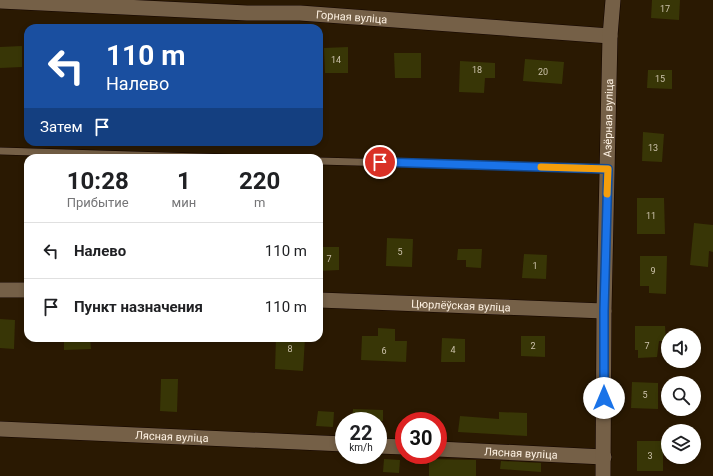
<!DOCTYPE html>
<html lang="ru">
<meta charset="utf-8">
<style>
body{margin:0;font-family:Roboto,sans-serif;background:#f6f6f6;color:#202124;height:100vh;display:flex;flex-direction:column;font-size:15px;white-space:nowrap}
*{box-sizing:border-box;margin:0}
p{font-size:13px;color:#757577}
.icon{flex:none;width:22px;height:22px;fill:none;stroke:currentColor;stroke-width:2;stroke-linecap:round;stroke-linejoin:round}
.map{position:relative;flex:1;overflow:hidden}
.drawer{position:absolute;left:24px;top:154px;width:299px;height:188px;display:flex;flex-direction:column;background:#fff;border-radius:12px;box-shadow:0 2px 6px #0003}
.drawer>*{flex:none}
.banner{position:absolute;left:24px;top:24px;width:299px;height:122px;border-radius:12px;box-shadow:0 2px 6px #0003;background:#1a4fa0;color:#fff;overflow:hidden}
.fabs{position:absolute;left:661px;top:328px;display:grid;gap:8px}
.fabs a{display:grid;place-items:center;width:40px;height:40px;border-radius:50%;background:#fff;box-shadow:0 2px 6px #0003;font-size:20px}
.speed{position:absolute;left:335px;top:412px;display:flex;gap:8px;font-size:20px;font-weight:700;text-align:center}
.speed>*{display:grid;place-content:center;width:52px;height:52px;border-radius:50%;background:#fff;box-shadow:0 2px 6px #0003;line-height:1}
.speed small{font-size:10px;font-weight:400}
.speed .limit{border:6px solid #d22;background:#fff;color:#111}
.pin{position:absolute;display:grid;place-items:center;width:34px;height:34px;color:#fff;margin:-17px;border:2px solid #fff;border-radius:50%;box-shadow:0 1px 4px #0007}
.me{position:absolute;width:44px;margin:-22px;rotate:0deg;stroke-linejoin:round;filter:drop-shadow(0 0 3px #0008)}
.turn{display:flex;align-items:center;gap:14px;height:84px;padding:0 16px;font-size:18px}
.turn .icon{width:52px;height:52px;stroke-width:2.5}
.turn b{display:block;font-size:28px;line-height:34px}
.then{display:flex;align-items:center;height:38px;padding:0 16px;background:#0003;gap:8px;font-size:15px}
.eta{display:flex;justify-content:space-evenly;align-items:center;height:68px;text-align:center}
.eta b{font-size:24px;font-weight:700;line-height:28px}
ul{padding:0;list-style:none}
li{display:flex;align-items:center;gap:12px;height:56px;padding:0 16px;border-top:1px solid #e0e0e0}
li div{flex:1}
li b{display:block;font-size:15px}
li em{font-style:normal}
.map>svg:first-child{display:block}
.building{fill:#383606}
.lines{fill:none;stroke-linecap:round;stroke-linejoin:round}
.lane-casing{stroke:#120400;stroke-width:8}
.street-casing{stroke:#120400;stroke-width:16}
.lane{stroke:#756047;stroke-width:7}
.street{stroke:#756047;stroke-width:15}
.route-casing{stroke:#114b97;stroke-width:10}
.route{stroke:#1a73e8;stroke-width:7}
.slow{stroke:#f59e0b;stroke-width:7}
.labels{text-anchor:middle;stroke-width:4;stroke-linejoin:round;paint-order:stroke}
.number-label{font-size:9px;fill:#ccc2ab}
.street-label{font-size:11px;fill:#fdf1e2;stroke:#201000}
</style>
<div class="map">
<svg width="713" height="476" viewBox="0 0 713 476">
<rect width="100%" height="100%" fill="#2a1902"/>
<g class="building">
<polygon points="652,0 680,0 679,20 651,18"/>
<polygon points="22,46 22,67 0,68 0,47"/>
<polygon points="348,47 348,73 325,73 324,48"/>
<polygon points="394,53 421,53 421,78 395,78"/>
<polygon points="525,59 564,62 562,84 523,81"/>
<polygon points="460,61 495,63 495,78 485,78 484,93 459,92"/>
<polygon points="648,70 672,70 672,89 647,88"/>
<polygon points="643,132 664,134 662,162 642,161"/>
<polygon points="637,198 664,198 665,234 637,234"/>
<polygon points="694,223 713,225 713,252 709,251 708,267 690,265"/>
<polygon points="387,238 413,239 412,267 386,266"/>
<polygon points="319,247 339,247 339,270 319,271"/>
<polygon points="458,249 482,249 481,268 466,267 466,260 457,260"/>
<polygon points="524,254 547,255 546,279 522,278"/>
<polygon points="640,256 667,256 666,294 649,293 649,286 640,286"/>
<polygon points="0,319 15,320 14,349 0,348"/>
<polygon points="635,326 665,326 666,341 659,341 657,357 638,358 638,350 635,350"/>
<polygon points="378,328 395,329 395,341 407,341 406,362 361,360 362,336 378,336"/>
<polygon points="521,336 545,336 545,357 521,356"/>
<polygon points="64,338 90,338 91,349 64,350"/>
<polygon points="276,338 305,338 303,371 275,369"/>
<polygon points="442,338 465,339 465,362 441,362"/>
<polygon points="161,379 178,379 177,412 160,411"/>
<polygon points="632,382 658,383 658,409 631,408"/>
<polygon points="353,409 383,410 383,421 352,421"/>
<polygon points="318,411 334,412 333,427 316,426"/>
<polygon points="499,412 527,413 527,436 458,432 460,416 499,419"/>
<rect x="637" y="441" width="26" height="30"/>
<polygon points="384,459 400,460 399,473 383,472"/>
<polygon points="429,459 476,460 476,476 429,476"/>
<polygon points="501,461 541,463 541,472 500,469"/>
</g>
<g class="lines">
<g class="lane-casing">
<g id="lane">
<polyline points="0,151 231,158"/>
<polyline points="319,161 607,169"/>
</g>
</g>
<g class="street-casing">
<g id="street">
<path id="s1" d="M0 1 247 13H300L610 36"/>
<polyline points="0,290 28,290"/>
<path id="s2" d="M319 300 604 311"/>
<path id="s3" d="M0 429 344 444"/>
<polyline points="378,446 404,447"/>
<path id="s4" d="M438 449 604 457"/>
<path id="s5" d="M603 476 604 311 610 36 613 0"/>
</g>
</g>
<use href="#lane" class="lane"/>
<use href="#street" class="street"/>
</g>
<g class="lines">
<g class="route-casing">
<polyline id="route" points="380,162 608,169 604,311 604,398"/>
</g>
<use href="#route" class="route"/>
<polyline class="slow" points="541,167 608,169 607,194"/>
</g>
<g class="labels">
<g class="number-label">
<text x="665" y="12">17</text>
<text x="336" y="63">14</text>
<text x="477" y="73">18</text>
<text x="543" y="75">20</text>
<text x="660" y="82">15</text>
<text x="653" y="151">13</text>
<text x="651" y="219">11</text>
<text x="400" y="255">5</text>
<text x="329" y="262">7</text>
<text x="535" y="269">1</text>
<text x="653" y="274">9</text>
<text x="533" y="349">2</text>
<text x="647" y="349">7</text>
<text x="290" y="352">8</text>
<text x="453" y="353">4</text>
<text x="384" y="354">6</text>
<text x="645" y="398">5</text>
<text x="650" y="459">3</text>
</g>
<g class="street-label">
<text dy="4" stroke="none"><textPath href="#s1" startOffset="352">Горная вуліца</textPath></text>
<text dy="4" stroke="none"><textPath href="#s5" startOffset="358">Азёрная вуліца</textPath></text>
<text dy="4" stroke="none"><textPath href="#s2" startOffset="142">Цюрлёўская вуліца</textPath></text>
<text dy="4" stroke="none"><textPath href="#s3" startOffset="172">Лясная вуліца</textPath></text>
<text dy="4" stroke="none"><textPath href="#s4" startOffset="83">Лясная вуліца</textPath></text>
</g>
</g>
</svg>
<div class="fabs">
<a><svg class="icon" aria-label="sound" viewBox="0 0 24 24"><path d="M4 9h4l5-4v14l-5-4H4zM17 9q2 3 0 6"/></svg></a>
<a><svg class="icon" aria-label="search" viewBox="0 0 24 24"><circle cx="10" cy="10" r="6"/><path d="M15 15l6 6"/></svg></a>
<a><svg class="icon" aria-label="layers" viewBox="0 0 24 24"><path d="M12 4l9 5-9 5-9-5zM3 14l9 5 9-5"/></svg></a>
</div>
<div class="speed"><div>22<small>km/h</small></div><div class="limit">30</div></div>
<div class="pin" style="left:380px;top:162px;background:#d93025"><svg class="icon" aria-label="arrive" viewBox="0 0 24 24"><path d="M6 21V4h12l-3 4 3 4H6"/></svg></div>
<svg class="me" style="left:604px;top:398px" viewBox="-20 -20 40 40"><circle r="19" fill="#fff"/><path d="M0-13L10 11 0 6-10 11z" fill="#1a73e8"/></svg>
<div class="banner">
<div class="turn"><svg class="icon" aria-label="left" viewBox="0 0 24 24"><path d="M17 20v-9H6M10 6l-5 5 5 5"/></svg><div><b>110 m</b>Налево</div></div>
<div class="then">Затем<svg class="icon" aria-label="arrive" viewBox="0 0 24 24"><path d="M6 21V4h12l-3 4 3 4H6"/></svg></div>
</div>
<section class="drawer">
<div class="eta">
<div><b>10:28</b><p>Прибытие</p></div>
<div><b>1</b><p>мин</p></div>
<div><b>220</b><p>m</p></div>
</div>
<ul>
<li><svg class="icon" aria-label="left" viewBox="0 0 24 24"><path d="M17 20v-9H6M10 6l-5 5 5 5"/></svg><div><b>Налево</b></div><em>110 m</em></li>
<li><svg class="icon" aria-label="arrive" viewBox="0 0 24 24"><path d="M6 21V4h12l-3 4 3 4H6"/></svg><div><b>Пункт назначения</b></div><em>110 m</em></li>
</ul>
</section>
</div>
